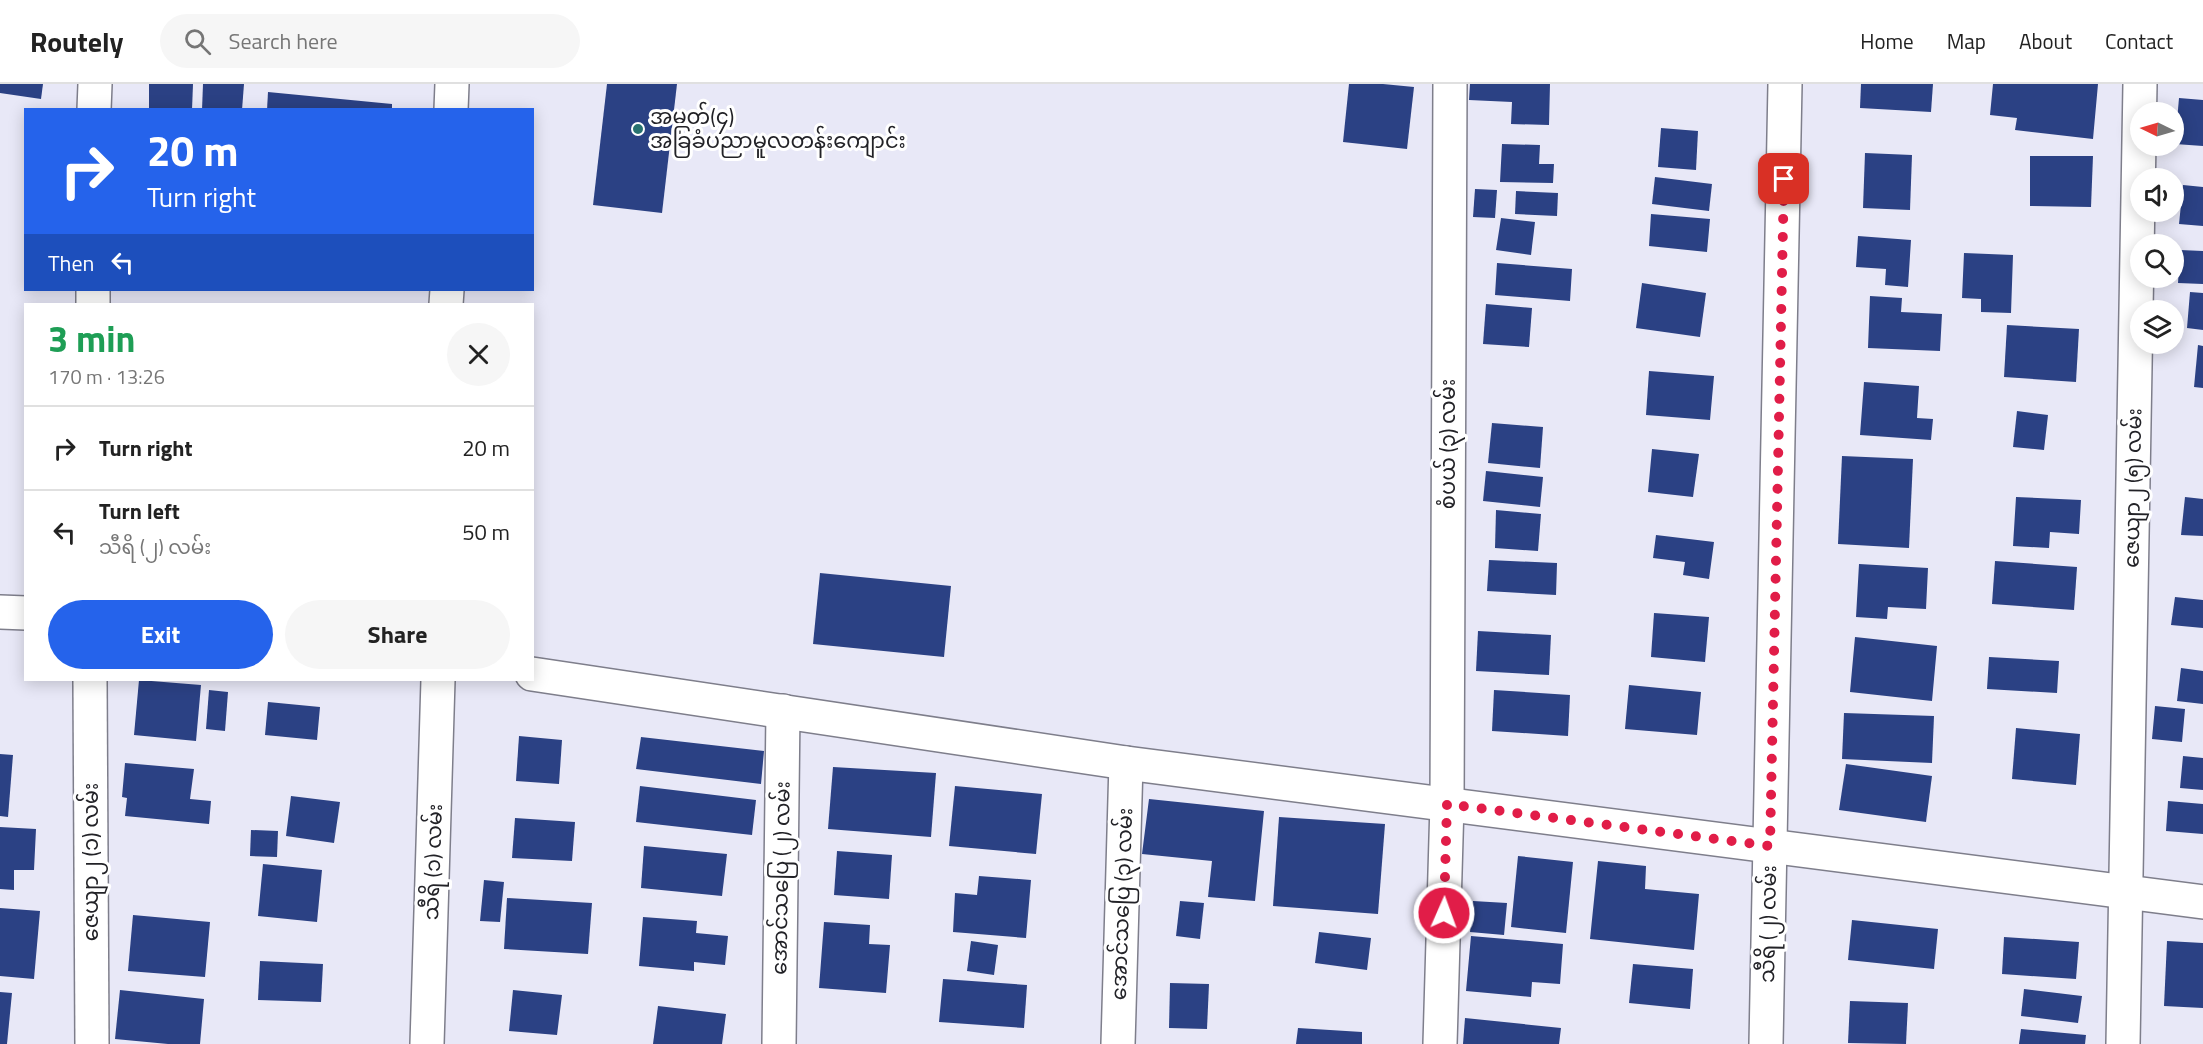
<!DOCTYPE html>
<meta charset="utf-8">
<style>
body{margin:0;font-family:"Titillium Web","Noto Sans Myanmar",sans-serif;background:#f6f6f6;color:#222;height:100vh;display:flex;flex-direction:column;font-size:22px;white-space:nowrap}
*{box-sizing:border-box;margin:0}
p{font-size:20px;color:#767676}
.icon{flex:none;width:33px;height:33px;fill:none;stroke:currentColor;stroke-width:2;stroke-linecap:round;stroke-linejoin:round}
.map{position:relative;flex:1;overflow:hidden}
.sheet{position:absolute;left:24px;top:219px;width:510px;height:378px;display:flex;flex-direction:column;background:#fff;border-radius:0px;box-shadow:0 3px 15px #0003}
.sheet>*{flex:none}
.guide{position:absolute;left:24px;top:24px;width:510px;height:183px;border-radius:0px;box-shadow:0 3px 15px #0003;background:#2563eb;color:#fff;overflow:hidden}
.needle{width:39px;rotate:275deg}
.fabs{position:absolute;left:2130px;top:18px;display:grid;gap:12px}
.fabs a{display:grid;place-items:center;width:54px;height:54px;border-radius:50%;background:#fff;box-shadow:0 3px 15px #0003;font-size:30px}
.pin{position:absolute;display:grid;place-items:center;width:51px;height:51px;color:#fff;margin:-26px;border-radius:12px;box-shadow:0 3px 9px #0006}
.me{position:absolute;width:66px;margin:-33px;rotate:2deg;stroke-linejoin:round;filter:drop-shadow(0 0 4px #0008)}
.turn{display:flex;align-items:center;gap:21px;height:126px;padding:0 24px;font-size:27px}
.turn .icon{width:78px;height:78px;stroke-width:2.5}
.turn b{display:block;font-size:42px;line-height:51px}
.then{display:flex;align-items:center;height:57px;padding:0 24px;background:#0003;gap:12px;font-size:22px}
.round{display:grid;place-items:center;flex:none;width:63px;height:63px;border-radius:32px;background:#f6f6f6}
.overview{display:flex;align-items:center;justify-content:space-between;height:102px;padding:0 24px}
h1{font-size:36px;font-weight:700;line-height:45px;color:#1e9e55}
.button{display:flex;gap:12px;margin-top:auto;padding:12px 24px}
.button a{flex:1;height:69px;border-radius:36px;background:#2563eb;color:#fff;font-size:24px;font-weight:700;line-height:69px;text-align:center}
.button a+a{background:#f6f6f6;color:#222}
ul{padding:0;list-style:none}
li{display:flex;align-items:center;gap:18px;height:84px;padding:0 24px;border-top:2px solid #e0e0e0}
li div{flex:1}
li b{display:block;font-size:22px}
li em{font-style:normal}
header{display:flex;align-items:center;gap:36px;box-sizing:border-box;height:84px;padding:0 30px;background:#fff;border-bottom:2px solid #e0e0e0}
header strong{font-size:28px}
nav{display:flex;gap:33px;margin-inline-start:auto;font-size:21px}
.search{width:420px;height:54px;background:#f6f6f6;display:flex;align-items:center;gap:15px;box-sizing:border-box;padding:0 21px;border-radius:33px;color:#767676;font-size:22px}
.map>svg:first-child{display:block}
.building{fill:#2b4184}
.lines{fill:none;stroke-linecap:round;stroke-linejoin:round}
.minor-casing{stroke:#7e7e8b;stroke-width:36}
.minor{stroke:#fff;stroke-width:33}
.route{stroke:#e11d48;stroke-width:10;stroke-dasharray:0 18}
.poi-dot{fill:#287270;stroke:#fff;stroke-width:2}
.labels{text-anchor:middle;stroke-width:6;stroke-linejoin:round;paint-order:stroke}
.poi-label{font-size:21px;fill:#222227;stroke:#fff;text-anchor:start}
.street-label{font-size:21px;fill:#222227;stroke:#fff}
</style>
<header>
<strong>Routely</strong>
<div class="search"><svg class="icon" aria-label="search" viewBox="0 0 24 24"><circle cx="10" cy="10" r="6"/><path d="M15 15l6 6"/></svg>Search here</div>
<nav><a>Home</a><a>Map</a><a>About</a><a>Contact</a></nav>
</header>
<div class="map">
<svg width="2203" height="960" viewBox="0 0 2203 960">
<rect width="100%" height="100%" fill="#e8e8f7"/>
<g class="building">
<polygon points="0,0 43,0 41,15 0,9"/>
<polygon points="149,0 193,0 192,26 149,26"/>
<polygon points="203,0 244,0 242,26 202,26"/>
<polygon points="607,0 677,0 662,129 593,121"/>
<polygon points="1349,0 1383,0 1414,3 1407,65 1343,58"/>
<polygon points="1470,0 1550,0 1549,41 1511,40 1512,18 1469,16"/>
<polygon points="1861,0 1933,0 1931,28 1860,24"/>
<polygon points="1993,0 2098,0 2093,55 2015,46 2017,34 1990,31"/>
<polygon points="268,8 392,20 392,26 267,26"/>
<polygon points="2179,14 2203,16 2203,62 2175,60"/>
<polygon points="1661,44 1698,47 1696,86 1658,83"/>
<polygon points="1502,60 1540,61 1539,80 1554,80 1553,99 1500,98"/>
<polygon points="1865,69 1912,71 1910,126 1863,124"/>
<polygon points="2030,72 2093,72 2091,123 2030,122"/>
<polygon points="1655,93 1712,100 1709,127 1652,120"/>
<polygon points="2183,101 2203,103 2203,142 2179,140"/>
<polygon points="1475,105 1497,106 1495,134 1473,133"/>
<polygon points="1516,107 1558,109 1557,132 1515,130"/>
<polygon points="1651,130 1710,135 1707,168 1649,162"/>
<polygon points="1501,134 1535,138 1531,171 1496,166"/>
<polygon points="1858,152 1911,156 1908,203 1885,201 1886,185 1856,183"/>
<polygon points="2180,166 2203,167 2203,200 2178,199"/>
<polygon points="1964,169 2013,171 2011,229 1981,228 1981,215 1962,214"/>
<polygon points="1497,179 1572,185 1570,217 1495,211"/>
<polygon points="1642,199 1706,209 1700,253 1636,244"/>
<polygon points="2190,208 2203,209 2203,246 2187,244"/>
<polygon points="1870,212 1902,214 1901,228 1942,230 1940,267 1868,264"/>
<polygon points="1486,220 1532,224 1529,263 1483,260"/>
<polygon points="2007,241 2079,245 2076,298 2004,293"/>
<polygon points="2198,261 2203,262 2203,304 2194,303"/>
<polygon points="1649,287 1714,292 1710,336 1646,331"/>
<polygon points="1864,298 1919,302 1917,334 1933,335 1931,356 1860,351"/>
<polygon points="2017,327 2048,331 2044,366 2013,363"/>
<polygon points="1492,339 1543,343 1540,384 1488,379"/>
<polygon points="1652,365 1699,370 1693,413 1648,408"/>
<polygon points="1842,372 1913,375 1909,464 1838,460"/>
<polygon points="1486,387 1543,393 1540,423 1483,417"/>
<polygon points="2016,413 2081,416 2079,450 2050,448 2049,464 2013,462"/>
<polygon points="2185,413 2203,415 2203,452 2181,451"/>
<polygon points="1496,426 1541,430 1538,467 1495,464"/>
<polygon points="1656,451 1714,458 1709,495 1683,491 1685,478 1653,474"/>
<polygon points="1489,476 1557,479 1556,511 1487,507"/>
<polygon points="1995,477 2077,483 2074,526 1992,520"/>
<polygon points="1859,480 1928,484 1926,525 1888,523 1887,535 1856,533"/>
<polygon points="820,489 951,502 944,573 813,560"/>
<polygon points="2175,513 2203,516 2203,544 2171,541"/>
<polygon points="1654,529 1709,533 1705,578 1651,573"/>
<polygon points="1478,547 1551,551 1549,591 1476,587"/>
<polygon points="1855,553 1937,562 1932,617 1850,608"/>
<polygon points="1989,573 2059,577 2057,609 1987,605"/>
<polygon points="2181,584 2203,587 2203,620 2177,617"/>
<polygon points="139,596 201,601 196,657 134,651"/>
<polygon points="1629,601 1701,608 1697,651 1625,645"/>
<polygon points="209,606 228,608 225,647 206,645"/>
<polygon points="1494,606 1570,611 1568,652 1492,647"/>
<polygon points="268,618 320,623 317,656 265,651"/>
<polygon points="2155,622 2185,625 2182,658 2152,655"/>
<polygon points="1844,629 1934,632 1932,679 1842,675"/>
<polygon points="2016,644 2080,650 2076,701 2012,695"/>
<polygon points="519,652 562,656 559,700 516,697"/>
<polygon points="641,653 764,667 761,700 636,685"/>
<polygon points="0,670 13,671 8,733 0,732"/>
<polygon points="2183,672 2203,674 2203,706 2180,704"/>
<polygon points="125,679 194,685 190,715 211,717 209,740 125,732 127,714 122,713"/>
<polygon points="1846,680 1932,692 1926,738 1839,726"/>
<polygon points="833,683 936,689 931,753 828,745"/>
<polygon points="640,702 756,716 752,751 636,738"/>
<polygon points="955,702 1042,710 1036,770 949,762"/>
<polygon points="291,712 340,718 334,759 286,752"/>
<polygon points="1149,715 1264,727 1255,817 1208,813 1212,777 1142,770"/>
<polygon points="2168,717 2203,720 2203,750 2166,747"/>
<polygon points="1279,733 1385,740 1378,830 1273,822"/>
<polygon points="515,734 575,738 572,777 512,774"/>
<polygon points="0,743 36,745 34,786 14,786 14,806 0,805"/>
<polygon points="251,746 278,747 277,773 250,772"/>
<polygon points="644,762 727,770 722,812 641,804"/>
<polygon points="837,767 892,771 889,815 834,811"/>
<polygon points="1518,772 1573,778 1566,849 1511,843"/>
<polygon points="1598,777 1646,782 1645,805 1699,810 1694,866 1590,855"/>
<polygon points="263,780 322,786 317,838 258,832"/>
<polygon points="979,792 1031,796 1026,854 953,848 955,809 977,811"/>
<polygon points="484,796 504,798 500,838 480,837"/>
<polygon points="507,814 592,819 588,870 504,865"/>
<polygon points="1180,817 1204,819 1200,855 1176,852"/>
<polygon points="1473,817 1507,819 1504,851 1470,848"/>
<polygon points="0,824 40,827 34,895 0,892"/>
<polygon points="133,831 210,838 205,893 128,887"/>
<polygon points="643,833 697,837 696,849 728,852 725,881 694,878 694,887 639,882"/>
<polygon points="1852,836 1938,845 1934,885 1848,876"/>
<polygon points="824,838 870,841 869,860 890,861 886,909 819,904"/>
<polygon points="1319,848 1371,854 1367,886 1315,879"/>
<polygon points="1471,852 1563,860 1560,900 1532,898 1531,913 1466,907"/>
<polygon points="2004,853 2079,858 2076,895 2002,890"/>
<polygon points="971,857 998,861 994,891 967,887"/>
<polygon points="2167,857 2203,859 2203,924 2164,922"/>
<polygon points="260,877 323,880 321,918 258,916"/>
<polygon points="1633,880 1693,885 1690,925 1629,919"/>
<polygon points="943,895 1027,901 1024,944 939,938"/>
<polygon points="1170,899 1209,900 1207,945 1169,944"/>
<polygon points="2024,905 2082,912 2078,939 2021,932"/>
<polygon points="120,906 204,915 200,960 168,960 115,955"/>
<polygon points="513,906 562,911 557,951 509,947"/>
<polygon points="0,908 12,909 7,960 0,960"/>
<polygon points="1850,917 1908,919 1906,960 1848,959"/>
<polygon points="658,922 726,930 722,960 653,960"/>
<polygon points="1465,934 1561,944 1559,960 1463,960"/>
<polygon points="1298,944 1362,948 1362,960 1296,960"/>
<polygon points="2021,945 2086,951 2085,960 2019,960"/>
</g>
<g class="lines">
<g class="minor-casing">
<g id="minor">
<polyline points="94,26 95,0"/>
<polyline points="451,26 452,0"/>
<polyline points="93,220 93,206"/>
<polyline points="446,220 447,206"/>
<polyline points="0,528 26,529"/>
<polyline points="532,590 1126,679 2203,818"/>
<polyline points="90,596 92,960"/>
<polyline points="427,960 438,596"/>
<polyline points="779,960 783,627"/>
<polyline points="1118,960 1126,679"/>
<polyline points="1440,960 1447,720 1450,0"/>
<polyline points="1766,960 1785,0"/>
<polyline points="2123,960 2140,0"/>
</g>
</g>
<use href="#minor" class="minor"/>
</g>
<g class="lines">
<polyline class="route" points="1444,829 1447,720 1770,762 1784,95"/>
</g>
<circle class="poi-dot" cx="638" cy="45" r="6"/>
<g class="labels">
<g class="poi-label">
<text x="650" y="40">အမှတ်(၄)<tspan x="650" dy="24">အခြခံပညာမူလတန်းကျောင်း</tspan></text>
</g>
<g class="street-label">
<text transform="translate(1448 360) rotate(-90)" y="7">စံပယ် (၃) လမ်း</text>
<text transform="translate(2133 404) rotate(-89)" y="7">ဇေယျာ၂ (၅) လမ်း</text>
<text transform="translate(91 778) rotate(-90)" y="7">ဇေယျာ၂ (၁) လမ်း</text>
<text transform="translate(433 778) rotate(-88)" y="7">သီရိ (၁) လမ်း</text>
<text transform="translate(781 794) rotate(-89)" y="7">အောင်သပြေ (၂) လမ်း</text>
<text transform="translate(1122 820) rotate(-88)" y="7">အောင်သပြေ (၃) လမ်း</text>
<text transform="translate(1768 840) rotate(-89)" y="7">သီရိ (၂) လမ်း</text>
</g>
</g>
</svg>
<div class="fabs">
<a><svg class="needle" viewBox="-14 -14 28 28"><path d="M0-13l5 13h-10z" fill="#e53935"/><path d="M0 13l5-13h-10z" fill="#767676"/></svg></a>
<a><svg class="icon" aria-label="sound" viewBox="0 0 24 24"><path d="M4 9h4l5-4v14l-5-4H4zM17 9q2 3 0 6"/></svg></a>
<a><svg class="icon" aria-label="search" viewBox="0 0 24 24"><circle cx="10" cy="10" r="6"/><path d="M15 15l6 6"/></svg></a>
<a><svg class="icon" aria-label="layers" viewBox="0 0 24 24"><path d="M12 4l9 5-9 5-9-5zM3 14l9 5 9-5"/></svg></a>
</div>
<div class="pin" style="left:1784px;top:95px;background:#d93025"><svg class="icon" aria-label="arrive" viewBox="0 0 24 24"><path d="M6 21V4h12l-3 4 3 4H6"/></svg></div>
<svg class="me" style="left:1444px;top:829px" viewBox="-20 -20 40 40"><circle r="17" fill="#e11d48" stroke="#fff" stroke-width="3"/><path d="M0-11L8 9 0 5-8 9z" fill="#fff"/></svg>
<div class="guide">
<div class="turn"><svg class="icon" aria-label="right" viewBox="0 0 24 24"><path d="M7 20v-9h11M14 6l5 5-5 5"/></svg><div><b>20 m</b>Turn right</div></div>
<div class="then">Then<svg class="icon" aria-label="left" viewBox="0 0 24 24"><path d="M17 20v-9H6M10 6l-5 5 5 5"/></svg></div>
</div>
<section class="sheet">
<div class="overview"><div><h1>3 min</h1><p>170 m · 13:26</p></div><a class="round"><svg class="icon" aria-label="close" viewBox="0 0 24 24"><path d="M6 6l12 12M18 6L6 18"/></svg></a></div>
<ul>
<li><svg class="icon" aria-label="right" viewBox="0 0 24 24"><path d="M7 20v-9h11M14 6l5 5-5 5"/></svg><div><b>Turn right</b></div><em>20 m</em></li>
<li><svg class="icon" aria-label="left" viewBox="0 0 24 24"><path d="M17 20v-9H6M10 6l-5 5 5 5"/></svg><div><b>Turn left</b><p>သီရိ (၂) လမ်း</p></div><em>50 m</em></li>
</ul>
<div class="button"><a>Exit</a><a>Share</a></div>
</section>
</div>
